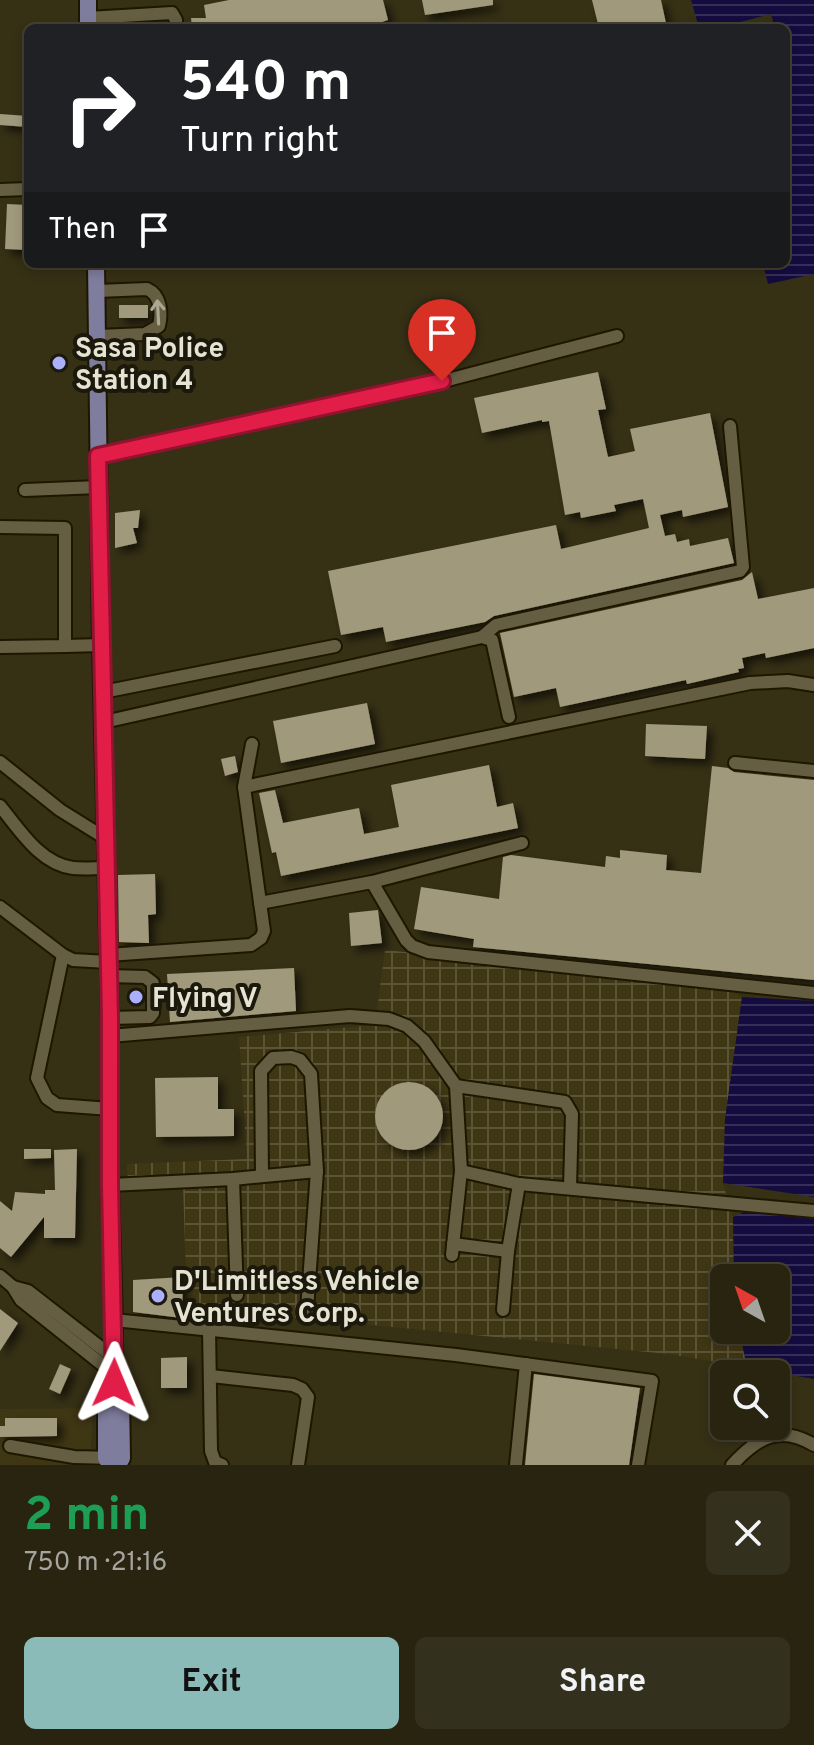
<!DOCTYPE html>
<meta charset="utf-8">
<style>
body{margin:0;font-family:Overpass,sans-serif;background:#34301e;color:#f1f3f6;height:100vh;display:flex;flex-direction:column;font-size:30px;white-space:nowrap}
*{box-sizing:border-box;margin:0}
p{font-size:26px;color:#a5a49f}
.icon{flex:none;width:44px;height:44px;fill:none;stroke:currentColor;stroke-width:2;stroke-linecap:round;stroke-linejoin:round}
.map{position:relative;height:1465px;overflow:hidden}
.panel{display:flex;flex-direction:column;background:#282410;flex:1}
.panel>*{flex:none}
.guide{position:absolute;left:24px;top:24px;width:766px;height:244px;border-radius:12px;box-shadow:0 4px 12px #0003,0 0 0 2px #444130;background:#202124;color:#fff;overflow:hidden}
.needle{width:52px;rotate:320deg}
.tools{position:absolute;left:710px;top:1264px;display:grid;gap:16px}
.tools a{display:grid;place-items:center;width:80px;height:80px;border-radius:12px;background:#282410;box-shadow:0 4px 12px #0003,0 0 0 2px #444130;font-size:40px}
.pin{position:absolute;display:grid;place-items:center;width:68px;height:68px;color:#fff;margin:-82px -34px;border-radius:50% 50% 50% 0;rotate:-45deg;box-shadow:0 0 8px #0007}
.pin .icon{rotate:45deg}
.me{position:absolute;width:88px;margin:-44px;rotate:1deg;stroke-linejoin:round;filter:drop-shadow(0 0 6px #0008)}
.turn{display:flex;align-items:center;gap:28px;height:168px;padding:0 24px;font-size:36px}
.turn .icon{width:104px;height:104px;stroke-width:2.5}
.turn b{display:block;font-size:56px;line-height:68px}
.then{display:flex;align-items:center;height:76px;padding:0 24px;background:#0003;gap:16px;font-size:30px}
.round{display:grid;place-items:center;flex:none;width:84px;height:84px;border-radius:12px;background:#34301e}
.headline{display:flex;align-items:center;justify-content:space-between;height:136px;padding:0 24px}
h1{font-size:48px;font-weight:700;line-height:60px;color:#1e9e55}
.button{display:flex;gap:16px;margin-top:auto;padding:16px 24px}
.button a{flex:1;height:92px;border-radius:12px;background:#8bbbb9;color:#111;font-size:32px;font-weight:700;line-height:92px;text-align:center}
.button a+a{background:#34301e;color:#f1f3f6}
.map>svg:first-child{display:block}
.built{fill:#3f3614}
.industrial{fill:url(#industrial-grid)}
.water{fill:url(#water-rules)}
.pier{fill:#363015}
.building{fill:#a1997c;filter:url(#shadow)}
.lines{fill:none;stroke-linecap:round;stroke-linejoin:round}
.minor-casing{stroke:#1e1700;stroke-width:16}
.major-casing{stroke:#1e1700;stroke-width:20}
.minor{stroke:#655e42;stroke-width:12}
.major{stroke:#7f7d9d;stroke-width:16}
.oneway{stroke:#aca792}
.route-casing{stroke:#92132f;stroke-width:20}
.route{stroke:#e11d48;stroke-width:14}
.poi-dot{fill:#acaffb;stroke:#1b180c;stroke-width:3}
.labels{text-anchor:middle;stroke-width:8;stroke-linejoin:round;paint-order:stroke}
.poi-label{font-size:28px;font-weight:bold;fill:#e6e3d3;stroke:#1b180c;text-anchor:start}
</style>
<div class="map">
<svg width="814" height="1465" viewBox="0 0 814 1465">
<defs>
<pattern id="industrial-grid" width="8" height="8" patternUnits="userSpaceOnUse" patternTransform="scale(2)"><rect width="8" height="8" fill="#3f3614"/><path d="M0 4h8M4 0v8" fill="none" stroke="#5b5335"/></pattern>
<pattern id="water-rules" width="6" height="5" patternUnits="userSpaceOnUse" patternTransform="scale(2)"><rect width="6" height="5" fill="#140c3f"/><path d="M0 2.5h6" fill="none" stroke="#362f5a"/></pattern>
<filter id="shadow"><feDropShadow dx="5.5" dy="5.5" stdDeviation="4" flood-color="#0009"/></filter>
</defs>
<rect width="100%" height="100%" fill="#363015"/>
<polygon class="built" points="93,1408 90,1465 0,1465 0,1409"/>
<polygon class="industrial" points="385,950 719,984 742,997 725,1119 723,1183 733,1217 734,1278 724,1278 724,1330 739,1330 747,1367 668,1354 187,1307 183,1184 128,1186 127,1164 247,1159 239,1037 375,1025"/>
<g class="water">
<polygon points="691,0 814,0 814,274 768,284 763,264 786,264 786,28 699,28"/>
<polygon points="742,997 814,1001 814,1197 723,1183 725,1119"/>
<polygon points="744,1212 814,1219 814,1379 747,1367 739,1330 776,1330 776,1278 734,1278 733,1217"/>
</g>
<polygon class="pier" points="771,14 774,25 760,28 718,28"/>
<g class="building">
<polygon points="229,0 383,0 388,20 364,28 192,28 191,18 206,18 204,5"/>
<polygon points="422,0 493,0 493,5 425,15"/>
<polygon points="592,0 661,0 667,28 599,28"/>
<polygon points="0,114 28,116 28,127 0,125"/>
<polygon points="7,204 28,205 28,250 5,249"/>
<rect x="119" y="305" width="29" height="13"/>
<polygon points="598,372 606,409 598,410 608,457 635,451 630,429 710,413 728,507 683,517 682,510 660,515 665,536 675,534 677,542 689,539 690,546 728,538 734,563 494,616 485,622 386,642 383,627 341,635 328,571 556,525 561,549 649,528 643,499 614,505 616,511 581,518 580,512 565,515 549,421 542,422 542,420 482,433 474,398"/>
<polygon points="140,510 138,528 133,528 137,543 115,548 115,513"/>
<polygon points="752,572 758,599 814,588 814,648 766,658 765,653 742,658 744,668 738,669 739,672 687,684 686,680 560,707 556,688 514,697 500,633 742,580"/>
<polygon points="367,703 375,744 281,763 273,721"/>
<polygon points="646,724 707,726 705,759 645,756"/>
<polygon points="235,756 238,772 225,776 221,759"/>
<polygon points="489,765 497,807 513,803 518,828 281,876 276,852 272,853 259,793 275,790 283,823 359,808 364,834 399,827 391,785"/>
<polygon points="712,766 728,768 734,772 814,780 814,980 473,947 474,939 414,929 421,887 499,899 503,857 511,855 605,867 606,856 620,858 620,850 667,855 666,870 701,873"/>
<polygon points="155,874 156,914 148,915 149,943 119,942 118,875"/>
<polygon points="378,910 382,943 351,946 349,913"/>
<polygon points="294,968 296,1011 170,1022 167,974"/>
<polygon points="218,1077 218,1109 234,1109 234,1136 156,1137 155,1078"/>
<circle cx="409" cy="1116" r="34"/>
<polygon points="24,1149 51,1149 51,1158 24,1159"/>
<polygon points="77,1149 75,1238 44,1238 44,1217 11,1257 0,1248 0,1201 12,1211 15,1192 45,1194 45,1190 55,1190 54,1150"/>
<polygon points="183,1277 182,1318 133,1312 133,1280"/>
<polygon points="0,1309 18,1323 0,1351"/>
<polygon points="187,1357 187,1388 161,1388 161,1358"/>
<polygon points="60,1364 71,1369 60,1394 49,1389"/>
<polygon points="534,1374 640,1388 629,1465 525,1465"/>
<polygon points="5,1418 57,1418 57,1436 0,1437 0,1426 5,1426"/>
</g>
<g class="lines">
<g class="minor-casing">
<g id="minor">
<polyline points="88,18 172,13 176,20 176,28"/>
<polyline points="0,190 28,189"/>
<path d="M97 291 147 289C161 295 162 313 159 326L145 334 98 336"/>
<polyline points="98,456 413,389 617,336"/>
<polyline points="25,490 99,487"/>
<polyline points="0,527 65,528 65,646 0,647"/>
<polyline points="482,637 496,625 740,571 743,567 730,426"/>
<polyline points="65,646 101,645"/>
<polyline points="103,692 335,646"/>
<polyline points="104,722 482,637 492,640 509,717"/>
<polyline points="0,762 60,810 105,838"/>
<polyline points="735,763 814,771"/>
<polyline points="244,787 252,744"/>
<path d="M0 806C19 829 40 864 73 868 83 869 95 868 106 868"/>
<polyline points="372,882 522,843"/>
<polyline points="260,903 372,882 406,940 412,946 428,952 814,993"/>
<polyline points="0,907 63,955 73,960 108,962"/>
<polyline points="63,955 37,1078 47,1098 57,1105 110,1109"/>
<polyline points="108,955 251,945 261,938 264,931 244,787 750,683 788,681 814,685"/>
<polyline points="109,976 145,977 153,983 153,1013 150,1017 110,1018"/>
<polyline points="110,1036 350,1016 389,1019 407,1026 424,1041 456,1086 461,1171 452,1255"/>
<polyline points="456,1086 565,1102 572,1114 570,1187"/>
<polyline points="461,1171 519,1184 814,1211"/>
<polyline points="262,1176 261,1071 273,1058 291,1057 300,1060 311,1074 317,1171 307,1310"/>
<polyline points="233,1179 237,1295"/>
<polyline points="110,1185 233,1179 317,1171"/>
<polyline points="453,1244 508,1251"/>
<polyline points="0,1276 13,1287 21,1300 114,1374"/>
<polyline points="13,1287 28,1291 114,1358"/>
<polyline points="503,1310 508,1251 519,1184"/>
<polyline points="114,1320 456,1355 652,1381 638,1465"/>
<polyline points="209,1329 211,1451 215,1462 222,1465"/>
<polyline points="211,1376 293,1385 302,1389 308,1397 298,1465"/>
<polyline points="10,1446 74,1457 114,1458"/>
<polyline points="516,1465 526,1364"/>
<path d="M732 1465C757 1438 779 1424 814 1445"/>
</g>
</g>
<g class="major-casing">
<g id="major">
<polyline points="88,0 88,28"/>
<polyline points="96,264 101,645 110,1018 110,1185 114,1320 114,1383 106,1397 106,1458 110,1465"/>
<polyline points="114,1383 121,1397 122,1458 118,1465"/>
</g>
</g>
<use href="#minor" class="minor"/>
<use href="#major" class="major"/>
</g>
<defs><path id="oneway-shaft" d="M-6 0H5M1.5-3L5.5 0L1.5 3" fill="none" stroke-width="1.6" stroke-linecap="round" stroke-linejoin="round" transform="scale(2)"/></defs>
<use class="oneway" href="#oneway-shaft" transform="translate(158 312) rotate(-93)"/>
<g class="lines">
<g class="route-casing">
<polyline id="route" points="114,1383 110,1185 110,1018 98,456 442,381"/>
</g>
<use href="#route" class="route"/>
</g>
<g class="poi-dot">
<circle cx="59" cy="363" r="8"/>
<circle cx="136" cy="997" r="8"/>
<circle cx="158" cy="1296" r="8"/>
</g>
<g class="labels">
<g class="poi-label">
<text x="75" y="357">Sasa Police<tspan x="75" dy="32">Station 4</tspan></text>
<text x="152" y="1007">Flying V</text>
<text x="174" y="1290">D'Limitless Vehicle<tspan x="174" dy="32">Ventures Corp.</tspan></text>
</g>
</g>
</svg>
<div class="tools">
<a><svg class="needle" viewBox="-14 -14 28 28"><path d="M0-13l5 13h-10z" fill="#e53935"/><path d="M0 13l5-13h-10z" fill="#a5a49f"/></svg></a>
<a><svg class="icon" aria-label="search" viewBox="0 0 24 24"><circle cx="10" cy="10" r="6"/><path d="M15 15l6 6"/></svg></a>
</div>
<div class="pin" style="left:442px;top:381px;background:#d93025"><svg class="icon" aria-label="arrive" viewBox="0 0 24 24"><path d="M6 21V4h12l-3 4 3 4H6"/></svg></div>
<svg class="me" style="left:114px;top:1383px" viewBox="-20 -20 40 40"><path d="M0-17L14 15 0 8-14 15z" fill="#e11d48" stroke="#fff" stroke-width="4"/></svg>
<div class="guide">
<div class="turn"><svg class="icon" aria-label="right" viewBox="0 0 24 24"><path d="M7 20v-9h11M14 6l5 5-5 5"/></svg><div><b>540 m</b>Turn right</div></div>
<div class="then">Then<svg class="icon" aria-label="arrive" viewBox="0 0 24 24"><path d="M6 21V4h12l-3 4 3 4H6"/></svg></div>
</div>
</div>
<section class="panel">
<div class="headline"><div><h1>2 min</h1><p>750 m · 21:16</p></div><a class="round"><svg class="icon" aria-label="close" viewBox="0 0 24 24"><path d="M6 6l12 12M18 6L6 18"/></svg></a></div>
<div class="button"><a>Exit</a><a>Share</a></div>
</section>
